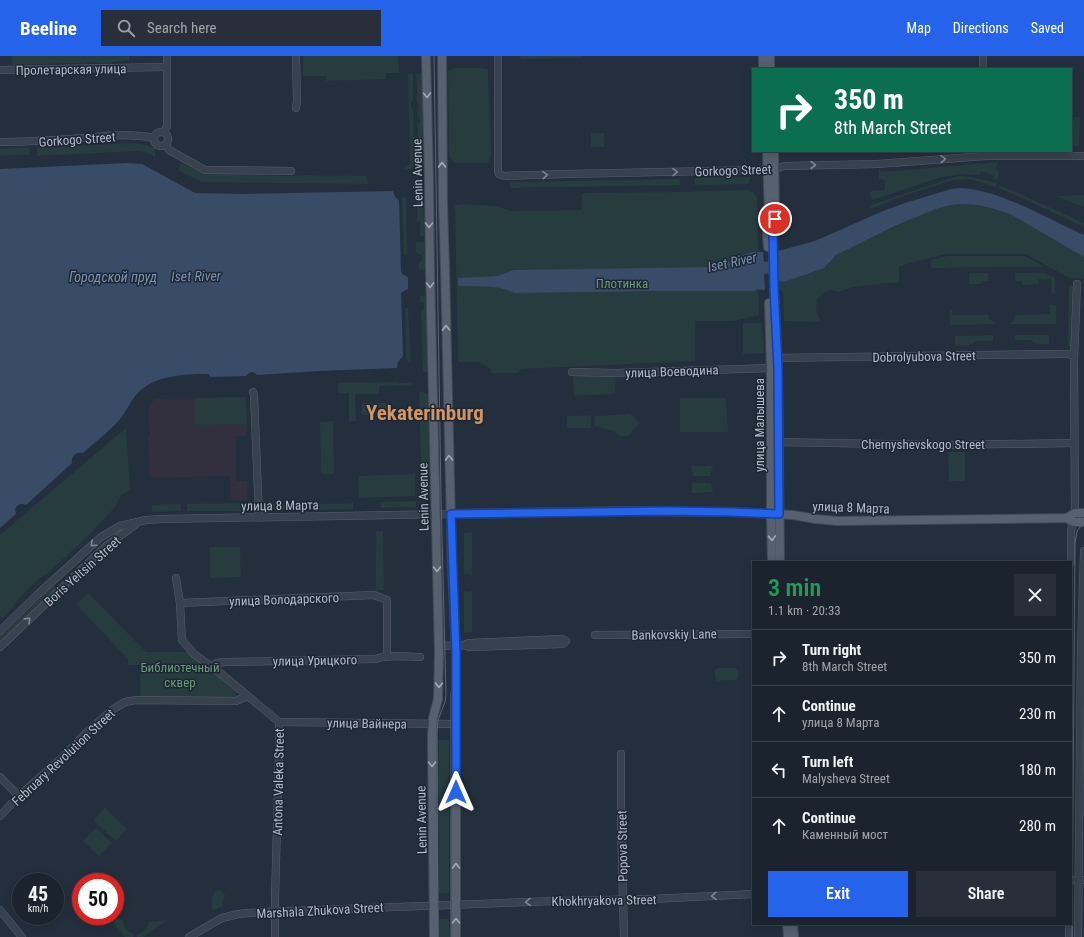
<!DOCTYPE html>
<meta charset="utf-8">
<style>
body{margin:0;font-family:"Roboto Condensed",sans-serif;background:#282f3a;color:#f1f3f6;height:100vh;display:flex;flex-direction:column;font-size:15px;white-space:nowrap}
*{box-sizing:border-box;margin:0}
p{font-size:13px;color:#a0a4aa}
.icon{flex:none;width:22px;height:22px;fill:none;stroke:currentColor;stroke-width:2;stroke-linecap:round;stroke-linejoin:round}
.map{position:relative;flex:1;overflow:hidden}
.side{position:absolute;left:752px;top:505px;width:320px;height:364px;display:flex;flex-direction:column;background:#1b232e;border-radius:0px;box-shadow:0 2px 10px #0003,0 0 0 1px #39404a}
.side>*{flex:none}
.hud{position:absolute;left:752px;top:12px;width:320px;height:84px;border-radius:0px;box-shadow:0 2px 10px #0003,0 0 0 1px #39404a;background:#0b6e4f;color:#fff;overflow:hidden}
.speed{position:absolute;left:12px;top:817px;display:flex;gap:8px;font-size:20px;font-weight:700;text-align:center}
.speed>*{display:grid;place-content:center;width:52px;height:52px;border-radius:50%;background:#1b232e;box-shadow:0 2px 10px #0003,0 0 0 1px #39404a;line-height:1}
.speed small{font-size:10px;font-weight:400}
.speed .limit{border:6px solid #d22;background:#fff;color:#111}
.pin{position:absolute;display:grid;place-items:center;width:34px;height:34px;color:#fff;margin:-17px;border:2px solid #fff;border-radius:50%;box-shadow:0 1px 4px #0007}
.me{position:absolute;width:44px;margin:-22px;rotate:0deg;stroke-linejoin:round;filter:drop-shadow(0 0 3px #0008)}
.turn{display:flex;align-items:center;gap:14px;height:84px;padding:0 16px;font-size:18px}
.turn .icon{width:52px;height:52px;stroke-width:2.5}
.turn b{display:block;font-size:28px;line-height:34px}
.round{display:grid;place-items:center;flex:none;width:42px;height:42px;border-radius:0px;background:#282f3a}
.overview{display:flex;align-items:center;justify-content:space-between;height:68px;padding:0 16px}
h1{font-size:24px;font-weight:600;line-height:30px;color:#1e9e55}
.action{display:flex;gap:8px;margin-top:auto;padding:8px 16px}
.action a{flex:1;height:46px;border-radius:0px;background:#2563eb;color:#fff;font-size:16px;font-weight:600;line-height:46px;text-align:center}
.action a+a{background:#282f3a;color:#f1f3f6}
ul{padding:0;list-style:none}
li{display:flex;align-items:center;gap:12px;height:56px;padding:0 16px;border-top:1px solid #39404a}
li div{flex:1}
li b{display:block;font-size:15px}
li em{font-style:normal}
header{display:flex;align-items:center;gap:24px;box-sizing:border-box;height:56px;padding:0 20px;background:#2563eb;color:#fff}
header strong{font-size:19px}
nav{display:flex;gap:22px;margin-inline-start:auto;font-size:14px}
.search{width:280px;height:36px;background:#282f3a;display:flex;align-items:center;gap:10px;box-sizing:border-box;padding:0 14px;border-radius:0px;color:#a0a4aa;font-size:15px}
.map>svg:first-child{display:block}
.medical{fill:#32303f}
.green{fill:#263c3f}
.water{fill:#394c67}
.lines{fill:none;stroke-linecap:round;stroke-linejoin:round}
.minor-casing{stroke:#565f6c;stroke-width:8}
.major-casing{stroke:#414a57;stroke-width:10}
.minor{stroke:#38414e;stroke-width:7}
.major{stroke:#56606e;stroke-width:8}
.tram{stroke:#5a6575;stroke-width:1}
.oneway{stroke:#a1aab7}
.oneway2{stroke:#7c8592}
.route-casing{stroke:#184099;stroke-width:10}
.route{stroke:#2563eb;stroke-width:7}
.labels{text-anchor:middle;stroke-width:3;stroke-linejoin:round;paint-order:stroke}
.street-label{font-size:13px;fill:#b4bcc9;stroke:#1d2633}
.park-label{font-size:13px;fill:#6b9a76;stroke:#1d2633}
.water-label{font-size:14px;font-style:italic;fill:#7c92b1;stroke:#1d2633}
.town-label{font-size:21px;font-weight:bold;fill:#d59563;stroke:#1d2633}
</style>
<header>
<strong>Beeline</strong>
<div class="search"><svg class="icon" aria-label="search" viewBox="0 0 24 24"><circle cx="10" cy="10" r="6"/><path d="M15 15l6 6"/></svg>Search here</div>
<nav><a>Map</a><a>Directions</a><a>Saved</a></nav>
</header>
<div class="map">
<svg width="1084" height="881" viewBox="0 0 1084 881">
<rect width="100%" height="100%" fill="#242f3e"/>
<polygon class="medical" points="246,341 247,380 236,380 236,425 247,425 247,444 231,444 230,420 150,422 148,380 150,380 148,357 149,352 152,346 156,343"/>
<g class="green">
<polygon points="12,0 129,0 129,5 112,6 111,8 87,6 87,8 73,7 12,9"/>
<polygon points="303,0 398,0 399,17 386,17 386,23 326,25 326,20 303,20"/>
<polygon points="520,0 581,0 581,2 521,3"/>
<polygon points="455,12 481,12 488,13 491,100 488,107 455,107 449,100 448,15"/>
<polygon points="408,18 413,18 413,45 411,45 411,52 413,52 415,109 413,113 404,113 408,110 410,106"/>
<path d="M416 18H422L424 113 423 114H419L418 101 420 98 418 95V67L420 65C416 60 417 53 419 48L417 46V33L418 31 417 29Z"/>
<polygon points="1071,61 1080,61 1079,90 1071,90"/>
<rect x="591" y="77" width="13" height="14"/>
<polygon points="133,87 146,89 155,92 155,101 146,96 138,95 37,100 37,92"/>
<polygon points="29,91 29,99 0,100 0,93"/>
<polygon points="998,106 996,112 999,116 997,124 993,123 994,120 981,115 980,119 961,118 938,122 873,144 869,137 873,135 885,134 885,124 879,123 879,113 882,116"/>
<polygon points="182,107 204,118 291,120 304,119 367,120 368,128 201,126 178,114"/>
<polygon points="958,120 972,121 997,127 996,131 970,123 953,124 903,140 871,153 870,150 874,148"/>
<polygon points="751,121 748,128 695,129 695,122"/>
<polygon points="680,123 680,129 510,132 510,126"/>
<polygon points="999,129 1029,142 1084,167 1084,171 1022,142 999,132"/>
<polygon points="748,134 754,137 757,142 759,259 734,265 695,265 695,305 521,313 518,317 491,317 491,313 479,306 458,306 455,149 464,148 497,150 510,155 582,154 582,137 682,136"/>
<polygon points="417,135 423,135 424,180 420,180 420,165 417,165"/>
<polygon points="1084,139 1084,151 1055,140"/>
<polygon points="403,141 406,141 407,199 404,199 402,145"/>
<path d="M960 148 978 149 994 153 1010 158 1084 201V223L1071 222 1066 220 1025 198H946L899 210V226L853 231 839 236 831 234 824 236 817 243 816 256 821 266 784 265 783 236 778 231V224L785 226 832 203C841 194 856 189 867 184 885 175 903 167 921 159 934 154 946 149 960 148Z"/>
<polygon points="416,186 424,186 425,213 419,214 419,206 422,205 422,200 416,196"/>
<polygon points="947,200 1025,200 1044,211 931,212 931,204"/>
<polygon points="971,217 988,217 988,225 981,225 981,228 969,228 969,219"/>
<polygon points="1015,217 1045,217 1055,222 1055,236 1054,238 1052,238 1051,223 1038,223 1038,228 1022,229 1022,225 1015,225"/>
<polygon points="1069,229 1073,230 1071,290 1068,290"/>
<polygon points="420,240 428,240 429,316 423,316 421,254 423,254 424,250 423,246 420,246"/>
<polygon points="1050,249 1054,249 1056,251 1056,268 1009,268 1013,265 1016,259 1050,258"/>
<polygon points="405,252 408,252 411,306 408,306 406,301"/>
<polygon points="950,254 952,254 952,259 988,259 989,263 996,268 950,269"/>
<polygon points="743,267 762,267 764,297 743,298"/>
<polygon points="993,279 993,285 977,285 968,290 955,289 955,280"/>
<polygon points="1015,279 1049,279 1049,289 1037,288 1030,284 1015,284"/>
<polygon points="573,318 616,319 615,338 574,340"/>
<polygon points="398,326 398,327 411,327 411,329 379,330 379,338 355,338 356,365 349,365 349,337 338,337 338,327"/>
<polygon points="419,336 423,336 428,338 429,342 431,387 430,440 424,440 422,438"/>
<polygon points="246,341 247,368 195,369 195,342"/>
<polygon points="680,342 726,342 728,376 680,376"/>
<rect x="362" y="347" width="27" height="12"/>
<polygon points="630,358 640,367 628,380 619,380 614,375 595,370 594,360"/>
<polygon points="591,359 591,372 567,372 567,360"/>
<polygon points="333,365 334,418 321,418 320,366"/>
<polygon points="126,372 130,434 121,439 115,451 93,475 48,517 36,525 20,541 12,552 2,562 0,560 0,479"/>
<polygon points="948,396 965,396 965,425 949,425"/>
<polygon points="691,410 713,410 710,420 693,420"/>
<polygon points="415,418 415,440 359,442 358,420"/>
<polygon points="693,427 711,427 713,436 691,437"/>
<polygon points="416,445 416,451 381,452 380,446"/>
<polygon points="244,447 244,455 187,455 187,448"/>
<polygon points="353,447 353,453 318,454 318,448"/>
<polygon points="181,448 181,455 152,456 152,449"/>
<polygon points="272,448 310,448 310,453 272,454"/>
<polygon points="376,475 383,475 384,534 376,534"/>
<polygon points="472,476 472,519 470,519 468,517 464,519 464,477"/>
<polygon points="210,491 240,491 241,521 210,522"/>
<polygon points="53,530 56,532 0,587 0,580"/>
<polygon points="464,535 466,535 467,536 472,535 472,576 464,577"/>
<polygon points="88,537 146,596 187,596 237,634 235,641 142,641 140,638 141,609 128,609 128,603 76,548"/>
<polygon points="718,612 735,612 738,614 738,622 736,624 718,625 715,622 715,614"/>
<polygon points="438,684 449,684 449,837 442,838 439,837"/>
<polygon points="105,752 127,773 116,785 93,764"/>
<polygon points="96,772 112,787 99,800 83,785"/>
<polygon points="221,834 225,839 222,851 212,854 212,840 214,840 214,836"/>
<path d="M109 861 123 864C124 872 126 875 134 878L133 881H125Z"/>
<polygon points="439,863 449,863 450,881 439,881"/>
<path d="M167 864 143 881H137V879C144 876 147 873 149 866Z"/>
</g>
<g class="water">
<path d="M128 107 142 108 195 137 242 138 393 135 395 141 399 145 401 215 402 218 408 221V233L404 235 401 237 403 300 398 306 397 312 318 315 257 319C253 314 250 316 246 320L210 321 209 318C183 318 149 319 133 343 129 348 127 354 123 359 114 372 95 386 83 397 76 396 71 399 72 407L26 449C21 447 18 448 15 453L16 458 0 472V113Z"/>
<path d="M962 132C1006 136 1044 162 1084 179V201L1010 158 994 153 978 149 960 148 951 149 936 153 897 169 836 199 824 212 784 226 780 225 778 223V217L764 218 765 234 756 233V235H650L514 237C498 228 476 231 458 230V222L499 220 500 219 514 214 716 211 751 196H763L764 206 777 204 779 202 776 198 778 195 815 185 883 155 905 147 951 133Z"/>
</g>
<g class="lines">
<g class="minor-casing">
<g id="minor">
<polyline points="498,0 498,116 499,118 504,120 566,118 758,114 775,113 785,110 877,108 986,100 1084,100"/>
<polyline points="983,0 983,13"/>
<polyline points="0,14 166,11"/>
<polyline points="296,52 297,45 296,0"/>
<circle cx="161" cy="83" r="7"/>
<polyline points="164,76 167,70 167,0"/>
<path d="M0 86C28 86 55 84 83 82 106 80 131 77 154 82"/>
<polyline points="166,89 169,94 205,114 291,115"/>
<path d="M773 302 1061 298C1067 298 1072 297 1074 303"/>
<polyline points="572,316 617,317 771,312"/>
<polyline points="253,336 254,339 259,461"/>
<polyline points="774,386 943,389 1074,387"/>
<polyline points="1071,506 1071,475 1075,457 1074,303 1077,228"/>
<polyline points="176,522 180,547 182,584 194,598 224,620 279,666 279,699 275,842 275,881"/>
<polyline points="180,547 374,539 387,544 387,601"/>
<polyline points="0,575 37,539 101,481 120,470 146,464 162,463 451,458"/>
<polyline points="595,579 753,578"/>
<polyline points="439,590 462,589 469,591 563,588 566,585 562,583 469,587 462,589"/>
<polyline points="0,591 105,491 136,468"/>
<path d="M212 610 216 607 226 606 376 603C387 598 407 601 420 601"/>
<polyline points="279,666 456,668"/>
<polyline points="621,698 621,766 624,881"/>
<polyline points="0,721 19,740"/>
<polyline points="0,760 19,740 63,701 87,676 112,654 125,646 136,644 236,645 247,640"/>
<polyline points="1071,824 1084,824"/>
<polyline points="0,854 22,881"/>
<polyline points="189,881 222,862 238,858 263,856 555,845 652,843 753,838"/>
<polyline points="1069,881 1069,868"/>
<polyline points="1078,881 1081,591 1084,495"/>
</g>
</g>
<g class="major-casing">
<g id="major">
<polyline points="426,0 429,122 430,214 439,598 438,643 433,662 432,681 434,881"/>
<polyline points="442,0 443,148 445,213 452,509 456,598 456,881"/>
<polyline points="763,0 763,13"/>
<polyline points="770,0 770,13"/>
<polyline points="767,95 769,161 767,179 768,191"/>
<polyline points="774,95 775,163 773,177 774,232 778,312 780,506"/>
<polyline points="769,247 771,312 771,458 772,506"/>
<polyline points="451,458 635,455 731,456 793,459 816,463 837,465 1067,462 1075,457 1084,457"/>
<polyline points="1067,462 1073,466 1084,466"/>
<polyline points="787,868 788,881"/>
<polyline points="793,868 794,881"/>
</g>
</g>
<use href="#minor" class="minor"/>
<use href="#major" class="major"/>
<g class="tram">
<polyline points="434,0 441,442 446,638 445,646 438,664 437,675 438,881"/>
<polyline points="451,637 451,881"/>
<polyline points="1072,881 1075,487 1077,475 1084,466"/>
</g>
</g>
<defs><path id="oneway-chevron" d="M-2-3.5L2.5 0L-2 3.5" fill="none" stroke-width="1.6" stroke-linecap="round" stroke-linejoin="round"/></defs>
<g class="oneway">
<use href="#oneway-chevron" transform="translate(427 39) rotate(89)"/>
<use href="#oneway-chevron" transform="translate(442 109) rotate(-91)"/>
<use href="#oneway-chevron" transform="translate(429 169) rotate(90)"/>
<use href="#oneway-chevron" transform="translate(430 229) rotate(89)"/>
<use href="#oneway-chevron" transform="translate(446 272) rotate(-91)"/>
<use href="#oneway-chevron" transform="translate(449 402) rotate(-91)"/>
<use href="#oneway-chevron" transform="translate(772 482) rotate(88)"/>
<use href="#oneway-chevron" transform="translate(437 513) rotate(89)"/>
<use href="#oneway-chevron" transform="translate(439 629) rotate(91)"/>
<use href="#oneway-chevron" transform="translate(432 708) rotate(89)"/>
<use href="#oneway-chevron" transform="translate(456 810) rotate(-90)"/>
<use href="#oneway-chevron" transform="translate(456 865) rotate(-90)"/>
</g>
<g class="oneway2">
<use href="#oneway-chevron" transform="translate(943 103) rotate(-4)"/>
<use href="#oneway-chevron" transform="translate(813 109)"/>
<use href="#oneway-chevron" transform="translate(675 116) rotate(-1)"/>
<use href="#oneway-chevron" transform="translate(545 119) rotate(-3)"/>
<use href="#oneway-chevron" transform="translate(93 488) rotate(138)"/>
<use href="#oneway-chevron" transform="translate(28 564) rotate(-44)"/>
<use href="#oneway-chevron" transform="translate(714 840) rotate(178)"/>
<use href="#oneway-chevron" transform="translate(528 846) rotate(178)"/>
</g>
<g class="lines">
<g class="route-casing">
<polyline id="route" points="456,736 456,598 451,458 666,455 731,456 779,458 778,312 774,232 773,177 775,163"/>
</g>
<use href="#route" class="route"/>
</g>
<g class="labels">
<g class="street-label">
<text transform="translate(71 13) rotate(-1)" y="5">Пролетарская улица</text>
<text transform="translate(77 83) rotate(-4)" y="5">Gorkogo Street</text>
<text transform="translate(733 114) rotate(-2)" y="5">Gorkogo Street</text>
<text transform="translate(417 117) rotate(-91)" y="5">Lenin Avenue</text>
<text transform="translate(924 300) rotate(-1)" y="5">Dobrolyubova Street</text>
<text transform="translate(672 315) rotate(-2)" y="5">улица Воеводина</text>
<text transform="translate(759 369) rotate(-90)" y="5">улица Малышева</text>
<text x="923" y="393">Chernyshevskogo Street</text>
<text transform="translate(423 441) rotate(-91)" y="5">Lenin Avenue</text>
<text transform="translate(280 449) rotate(-1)" y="5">улица 8 Марта</text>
<text transform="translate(851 451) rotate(2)" y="5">улица 8 Марта</text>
<text transform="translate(82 515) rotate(-42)" y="5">Boris Yeltsin Street</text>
<text transform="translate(284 543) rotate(-2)" y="5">улица Володарского</text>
<text transform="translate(674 578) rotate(-1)" y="5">Bankovskiy Lane</text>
<text transform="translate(315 604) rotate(-1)" y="5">улица Урицкого</text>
<text transform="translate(367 667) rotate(1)" y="5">улица Вайнера</text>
<text transform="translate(63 701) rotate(-43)" y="5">February Revolution Street</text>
<text transform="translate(278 726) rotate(-89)" y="5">Antona Valeka Street</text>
<text transform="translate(421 764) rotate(-91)" y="5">Lenin Avenue</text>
<text transform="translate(622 790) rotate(-91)" y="5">Popova Street</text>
<text transform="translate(604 844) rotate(-1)" y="5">Khokhryakova Street</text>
<text transform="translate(320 854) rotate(-3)" y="5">Marshala Zhukova Street</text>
</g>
<g class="park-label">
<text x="622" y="232">Плотинка</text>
<text x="180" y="616">Библиотечный<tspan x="180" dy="15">сквер</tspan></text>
</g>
<g class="water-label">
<text transform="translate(732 206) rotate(-12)" y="5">Iset River</text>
<text transform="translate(196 220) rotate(-1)" y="5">Iset River</text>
<text x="113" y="226">Городской пруд</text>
</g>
<g class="town-label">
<text x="425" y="364">Yekaterinburg</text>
</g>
</g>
</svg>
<div class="speed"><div>45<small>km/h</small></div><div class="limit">50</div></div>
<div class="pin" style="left:775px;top:163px;background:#d93025"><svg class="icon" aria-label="arrive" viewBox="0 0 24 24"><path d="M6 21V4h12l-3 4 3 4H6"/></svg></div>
<svg class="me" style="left:456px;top:736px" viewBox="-20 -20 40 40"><path d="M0-17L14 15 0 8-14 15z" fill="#2563eb" stroke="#fff" stroke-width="4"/></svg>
<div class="hud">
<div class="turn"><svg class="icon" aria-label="right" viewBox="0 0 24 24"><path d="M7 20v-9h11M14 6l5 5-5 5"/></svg><div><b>350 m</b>8th March Street</div></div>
</div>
<section class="side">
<div class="overview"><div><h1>3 min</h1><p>1.1 km · 20:33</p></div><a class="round"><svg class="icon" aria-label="close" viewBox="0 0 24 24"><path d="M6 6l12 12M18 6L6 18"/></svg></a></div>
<ul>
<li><svg class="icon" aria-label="right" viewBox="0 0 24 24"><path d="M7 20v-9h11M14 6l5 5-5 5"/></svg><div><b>Turn right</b><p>8th March Street</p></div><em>350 m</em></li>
<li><svg class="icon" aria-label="ahead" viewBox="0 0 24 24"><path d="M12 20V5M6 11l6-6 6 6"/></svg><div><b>Continue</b><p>улица 8 Марта</p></div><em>230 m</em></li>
<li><svg class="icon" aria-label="left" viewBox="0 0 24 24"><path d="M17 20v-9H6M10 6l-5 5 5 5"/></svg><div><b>Turn left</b><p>Malysheva Street</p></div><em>180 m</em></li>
<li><svg class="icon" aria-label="ahead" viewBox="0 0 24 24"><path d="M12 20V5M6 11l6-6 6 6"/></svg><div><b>Continue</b><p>Каменный мост</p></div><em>280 m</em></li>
</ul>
<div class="action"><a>Exit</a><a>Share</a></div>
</section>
</div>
